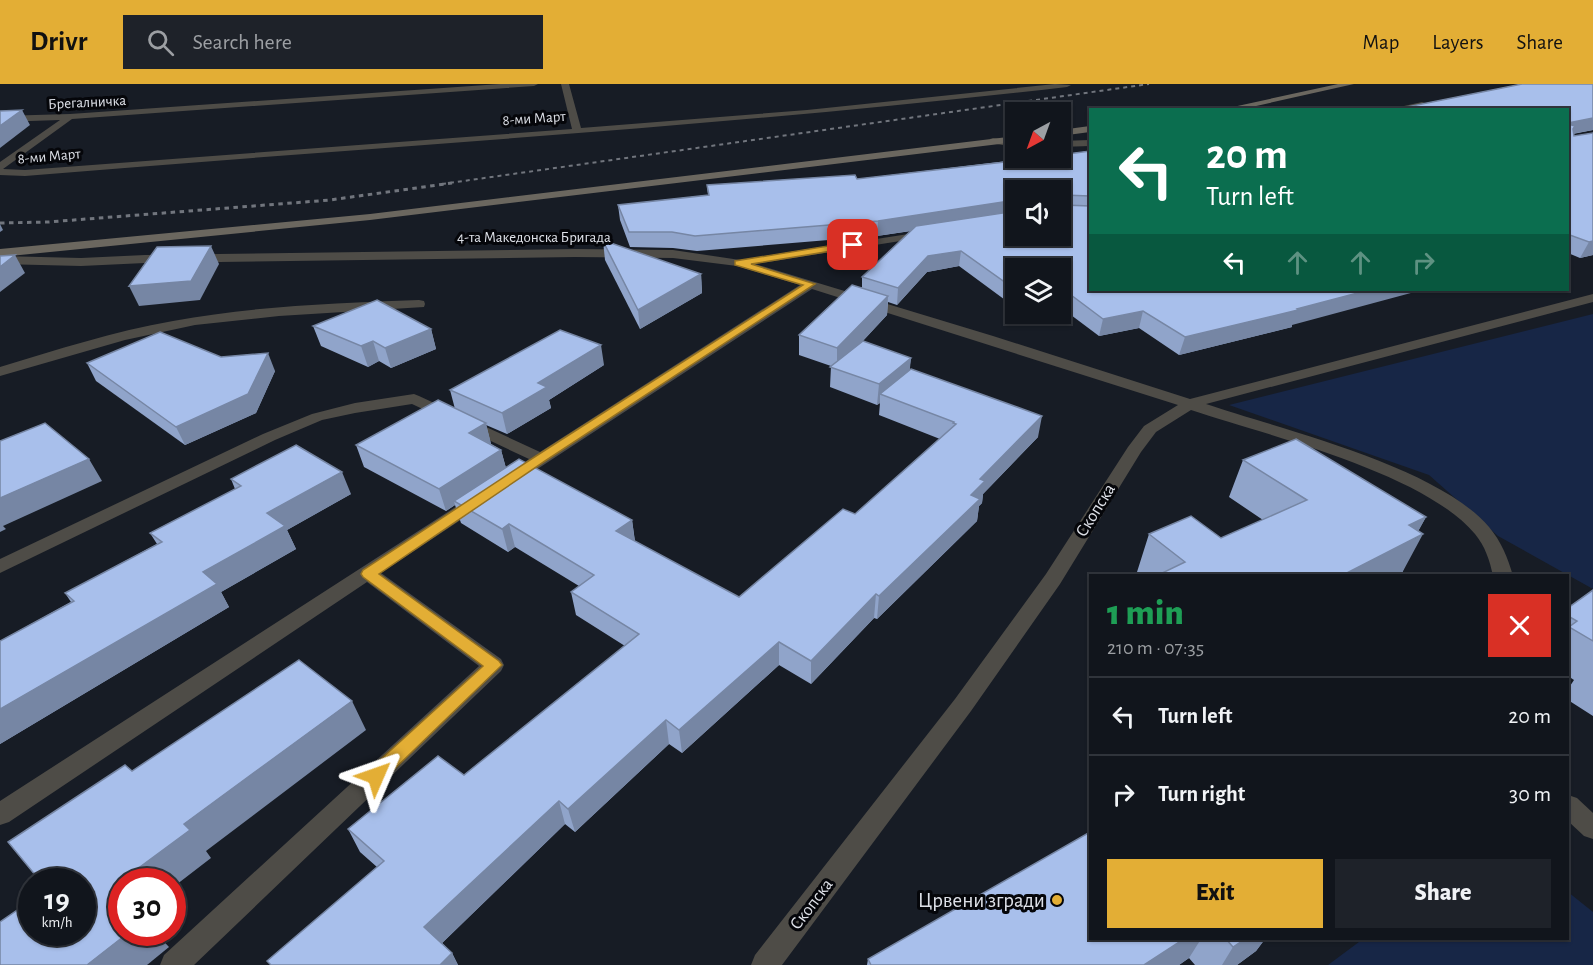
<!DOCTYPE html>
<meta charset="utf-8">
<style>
body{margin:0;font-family:"Alegreya Sans",sans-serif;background:#1e2229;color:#f1f3f6;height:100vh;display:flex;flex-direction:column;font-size:22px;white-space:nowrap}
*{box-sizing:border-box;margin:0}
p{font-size:20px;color:#9c9fa3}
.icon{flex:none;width:33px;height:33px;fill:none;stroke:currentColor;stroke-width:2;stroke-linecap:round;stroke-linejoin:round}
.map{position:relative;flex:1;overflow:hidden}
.side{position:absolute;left:1089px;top:490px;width:480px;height:366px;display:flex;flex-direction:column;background:#11151c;border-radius:0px;box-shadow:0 2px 4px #0004,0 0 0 2px #30343b}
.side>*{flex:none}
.banner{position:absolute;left:1089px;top:24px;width:480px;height:183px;border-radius:0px;box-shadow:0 2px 4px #0004,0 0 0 2px #30343b;background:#0b6e4f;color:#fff;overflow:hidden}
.needle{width:39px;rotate:221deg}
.tools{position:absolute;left:1005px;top:18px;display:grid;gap:12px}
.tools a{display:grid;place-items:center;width:66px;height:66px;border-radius:0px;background:#11151c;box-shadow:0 2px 4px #0004,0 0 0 2px #30343b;font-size:30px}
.speed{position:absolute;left:18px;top:784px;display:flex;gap:12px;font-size:30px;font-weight:700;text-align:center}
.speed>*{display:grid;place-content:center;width:78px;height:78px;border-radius:50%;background:#11151c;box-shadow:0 2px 4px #0004,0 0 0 2px #30343b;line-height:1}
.speed small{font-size:15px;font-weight:400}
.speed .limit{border:9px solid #d22;background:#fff;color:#111}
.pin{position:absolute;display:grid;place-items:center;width:51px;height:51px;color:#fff;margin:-26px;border-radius:12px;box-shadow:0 3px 9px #0006}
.me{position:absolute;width:66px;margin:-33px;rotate:47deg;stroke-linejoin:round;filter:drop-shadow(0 0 4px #0008)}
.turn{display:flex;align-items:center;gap:21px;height:126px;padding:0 18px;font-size:27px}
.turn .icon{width:78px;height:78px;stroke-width:2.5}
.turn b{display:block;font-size:42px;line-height:51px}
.lanes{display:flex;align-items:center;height:57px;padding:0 18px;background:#0003;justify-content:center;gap:30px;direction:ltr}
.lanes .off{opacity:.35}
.round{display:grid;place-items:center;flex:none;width:63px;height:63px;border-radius:0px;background:#1e2229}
.head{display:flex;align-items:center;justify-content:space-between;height:102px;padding:0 18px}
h1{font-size:36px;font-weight:800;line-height:45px;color:#1e9e55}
.action{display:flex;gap:12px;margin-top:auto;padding:12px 18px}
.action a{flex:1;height:69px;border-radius:0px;background:#e3ae35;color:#111;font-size:24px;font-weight:800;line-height:69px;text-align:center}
.action a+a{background:#1e2229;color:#f1f3f6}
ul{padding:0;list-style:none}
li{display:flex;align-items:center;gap:18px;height:78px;padding:0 18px;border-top:2px solid #30343b}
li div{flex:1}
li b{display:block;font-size:22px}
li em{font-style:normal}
header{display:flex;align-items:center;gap:36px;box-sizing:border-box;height:84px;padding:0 30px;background:#e3ae35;color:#111}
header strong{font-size:28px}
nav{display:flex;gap:33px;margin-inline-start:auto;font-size:21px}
.search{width:420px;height:54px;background:#1e2229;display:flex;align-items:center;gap:15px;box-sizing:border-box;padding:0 21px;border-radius:0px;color:#9c9fa3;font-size:22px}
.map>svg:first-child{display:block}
.green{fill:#172646}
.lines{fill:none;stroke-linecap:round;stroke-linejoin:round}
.street{fill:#4e4c47;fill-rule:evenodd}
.secondary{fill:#6b675f;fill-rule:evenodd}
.rail-far1{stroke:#71757d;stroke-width:2;stroke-dasharray:4 4;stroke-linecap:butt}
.rail{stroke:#71757d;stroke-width:3;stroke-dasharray:4.5 4.5;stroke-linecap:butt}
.wall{fill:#90a4ca;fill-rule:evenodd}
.shaded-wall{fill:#7686a4}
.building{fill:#a8bfeb;stroke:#7686a4;stroke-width:1.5}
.route{fill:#e3ae35;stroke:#947122;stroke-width:1.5}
.poi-dot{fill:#e3ae35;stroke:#05060a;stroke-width:2}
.labels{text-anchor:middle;stroke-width:6;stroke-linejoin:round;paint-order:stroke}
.far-street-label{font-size:15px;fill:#dee1e8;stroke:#05060a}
.street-label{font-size:18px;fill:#dee1e8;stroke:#05060a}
.near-poi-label{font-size:21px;fill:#dee1e8;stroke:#05060a;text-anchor:end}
</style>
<header>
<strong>Drivr</strong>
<div class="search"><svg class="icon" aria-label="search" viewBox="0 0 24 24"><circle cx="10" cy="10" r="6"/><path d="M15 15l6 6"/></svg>Search here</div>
<nav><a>Map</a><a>Layers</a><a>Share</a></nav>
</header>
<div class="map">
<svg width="1593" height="881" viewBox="0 0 1593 881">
<rect width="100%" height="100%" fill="#171c25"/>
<g class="green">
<polygon points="1593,230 1593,505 1498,452 1429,391 1229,321"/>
<polygon points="1568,808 1593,828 1593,881 1328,881 1363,855 1568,855"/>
</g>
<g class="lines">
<g class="street">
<path d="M500 0H538L534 2 72 35 3 85 25 86 572 45 561 0H569L581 44 807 26 1055 0 1071 1 1067 3C720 43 372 63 25 92L0 91V78L60 36 0 38V32L70 30Z"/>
<polygon points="1422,18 1425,19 1425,23 1386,26"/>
<polygon points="993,54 1016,57 1016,63 990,59 990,55"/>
<polygon points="1090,56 1090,62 1060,63 1060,57"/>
<path d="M928 147 934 150 932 152 755 180 993 252 1190 315 1593 210V218L1206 320C1283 346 1437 382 1489 443 1501 457 1508 474 1513 492H1493C1490 477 1485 462 1475 450 1423 388 1269 352 1191 326L1156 348 1141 368 1060 500 971 627 782 881H751L755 871 955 615 1046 490 1128 363 1144 342 1178 321 812 205 516 399H504L502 395 529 375 412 320 355 329 322 336 275 356 0 489V475L263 350 312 330 355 319 414 310 419 312 540 368 800 201 737 182 673 174 575 173 145 179 81 182 0 180V172L81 174 145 171 575 165 673 166 740 176Z"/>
<path d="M419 216 424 217 425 220 424 223 279 232 195 241 125 256 0 292V283C57 266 114 247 173 237 254 222 337 219 419 216Z"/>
<polygon points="477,412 483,413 486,417 483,421 381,489 501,575 504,581 501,587 194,881 160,881 164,871 479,582 367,498 9,738 0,741 0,717 471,413"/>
<polygon points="1568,711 1577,714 1593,729 1593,755 1584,752 1568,737"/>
</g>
<g class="secondary">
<polygon points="1338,0 1354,0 1238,26 1219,26"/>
<polygon points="1090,42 1090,48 1060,52 1060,46"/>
<polygon points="1016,52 1016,58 370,136 0,173 0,165 370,130"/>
</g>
<polyline class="rail-far1" points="442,100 1149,0"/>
<polyline class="rail" points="0,139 48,138 330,116 452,99"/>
</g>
<g class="wall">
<polygon points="1593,0 1593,46 1573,50 1574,52 1593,49 1593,171 1580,174 1568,169 1568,26"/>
<path d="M1090 67V206L1292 241V243L1179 271 1139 244 1099 252 1063 225 1060 226V184H1016V224L959 182 927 188 897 221 888 218 887 231 859 261 911 274 909 287 1038 353 983 410 982 419 979 422 977 437 877 535 874 534 811 600 779 581 682 669 669 660 575 748 565 740 442 859 452 869 458 881H270L377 783 360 768 348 745 464 691 625 562 576 531 571 508 579 502 515 463 508 468 461 439 455 421 446 427 364 383 356 361 455 325 450 306 604 281 549 316 551 324 507 350 486 341 491 360 501 366 506 384 632 436 635 457 739 513 855 430 940 355 879 331 880 319 877 321 830 303 831 282 799 271V251L862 203V193L911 147 877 152 697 167 673 164 630 163 620 136 618 121 708 111 707 101 857 95ZM1016 106 1060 152H1016Z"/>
<polygon points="603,157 701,190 702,209 640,245 605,176"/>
<polygon points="313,242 431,245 436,265 391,284 379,277 368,283 321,262"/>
<polygon points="221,273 275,287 256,329 185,361 96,297 87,279"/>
<polygon points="1243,376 1426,433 1418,447 1402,489 1395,492 1141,492 1137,488 1149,450 1221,454 1263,436 1229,413"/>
<polygon points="231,395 351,410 287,446 296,465 221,508 229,523 0,660 0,557 71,518 65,509 157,460 150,449 235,405"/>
<polygon points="1593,506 1593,632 1568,616 1568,605 1574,596 1568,592 1568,524"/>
<polygon points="1090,855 1265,855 1256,867 1237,881 1195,881 1189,874 1179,881 867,881 868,875"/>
</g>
<g class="shaded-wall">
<polygon points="22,26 30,41 0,64 0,42"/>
<polygon points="1593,34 1593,46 1571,50 1568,56 1568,39"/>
<polygon points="1016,116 1016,131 877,152 878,137"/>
<polygon points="0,140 3,146 0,148"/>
<polygon points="1593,157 1593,171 1580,174 1589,158"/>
<polygon points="211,162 219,180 200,216 139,222 129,202"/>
<polygon points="961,167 959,182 927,188 897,221 898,204 928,172"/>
<polygon points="15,171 25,189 0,208 0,183"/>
<polygon points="701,190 702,209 640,245 638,226"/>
<polygon points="1369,206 1422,206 1292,241 1292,243 1179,271 1185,253"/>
<polygon points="1067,208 1063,225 1060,226 1060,210"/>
<polygon points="888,212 887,231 837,285 837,264"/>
<polygon points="1143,227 1139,244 1099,252 1103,235"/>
<polygon points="1028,230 1044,230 1028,233"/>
<polygon points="431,245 436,265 391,284 385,264"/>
<polygon points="373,257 379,277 368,283 361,262"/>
<polygon points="601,261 604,281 549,316 551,324 507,350 502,329 538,299"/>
<polygon points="268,269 275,287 256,329 185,361 176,343"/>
<polygon points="911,274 909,294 880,310 880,319 877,321 879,300"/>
<polygon points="1042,332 1038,353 983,410 982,419 979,422 977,437 877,535 879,512 971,411 980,395"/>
<polygon points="486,339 491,360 469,349"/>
<polygon points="501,366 507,388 454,417 455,421 446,427 439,405"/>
<polygon points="89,375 102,397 3,442 6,445 0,448 0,414"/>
<polygon points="342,388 351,410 287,446 296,465 221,508 229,523 0,660 0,625 203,488 267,429"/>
<polygon points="1426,433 1414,455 1423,450 1402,489 1395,492 1341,492 1409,441"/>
<polygon points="632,436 635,459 616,447"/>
<polygon points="509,440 515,463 508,468 502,445"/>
<polygon points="876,510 874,534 811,600 811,577"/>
<polygon points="779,558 779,581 682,669 679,646"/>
<polygon points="352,617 366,646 206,767 211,774 172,804 172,798 122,798 122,811 114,802 184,740"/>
<polygon points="666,636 669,660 575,748 568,725"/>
<polygon points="559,717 565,740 436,865 424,843"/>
<polygon points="128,849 156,849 169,863 147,881 87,881"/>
<polygon points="1184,855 1201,855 1189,874 1179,881 1144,881"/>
<polygon points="1245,855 1265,855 1256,867 1237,881 1222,881 1233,863"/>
<polygon points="452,869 458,881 440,881"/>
</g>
<g class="building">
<polygon points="1522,0 1593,0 1593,34 1568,39 1568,26 1392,26"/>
<polygon points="22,26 0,42 0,27"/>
<polygon points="1568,40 1575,42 1573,45 1574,52 1593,49 1593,157 1589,158 1570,151 1568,152"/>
<polygon points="1090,67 1090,112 1063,111 1060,113 1060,106 1016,106 1016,116 878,137 695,152 672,148 629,148 618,121 709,111 707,101 855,91 857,95 1039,74 1060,74 1060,71"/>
<polygon points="1060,113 1063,121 1090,122 1090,206 1369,206 1297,225 1298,226 1185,253 1143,227 1103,235 1067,208 1060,210 1060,184 1016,184 1016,206 961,167 928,172 898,204 862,193 916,142 1016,127 1016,152 1060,152"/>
<polygon points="603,157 605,157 701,190 638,226"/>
<polygon points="211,162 191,197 129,202 157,163"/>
<polygon points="15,171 0,183 0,172"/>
<polygon points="852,201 888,212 837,264 799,251"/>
<polygon points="377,216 431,245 385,264 373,257 361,262 313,242"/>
<polygon points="560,246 601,261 538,299 547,303 502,329 450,306"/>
<polygon points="160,248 221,273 268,269 248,310 176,343 87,279"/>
<polygon points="863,257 911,274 879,300 830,283"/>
<polygon points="911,285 1042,332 980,395 985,397 971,411 980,415 879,512 876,510 811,577 779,558 679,646 666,636 568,725 559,717 424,843 452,869 440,881 271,881 267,877 384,777 348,745 438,672 464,691 639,550 571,508 594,491 509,440 502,445 454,417 519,375 632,436 616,447 739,513 843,425 855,430 956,340 953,339 954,338 880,310"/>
<polygon points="438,316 486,339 469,349 501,366 439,405 356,361"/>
<polygon points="45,339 89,375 0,414 0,357"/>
<polygon points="1296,355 1426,433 1409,441 1423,450 1341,492 1163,492 1160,490 1185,478 1149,450 1191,432 1221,454 1307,416 1243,376"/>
<polygon points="296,361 342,388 267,429 285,442 203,488 217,500 0,625 0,557 74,517 65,509 162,458 150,449 241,402 231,395"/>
<polygon points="1593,506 1593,557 1569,543 1577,537 1568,532 1568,524"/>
<polygon points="299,576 352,617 184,740 190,746 114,802 122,811 122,849 128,849 87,881 0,881 0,838 32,816 32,849 82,849 82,798 41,798 8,758 125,681 132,687"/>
<polygon points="1090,748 1090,855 1184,855 1144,881 871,881 868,875"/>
<polygon points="1226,855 1245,855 1233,863"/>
</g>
<polygon class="route" points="853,158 856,159 856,163 751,180 815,200 545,377 379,490 499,577 502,581 382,697 376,699 369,697 367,692 369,686 483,582 363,493 361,490 363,486 536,372 803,201 735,181 735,177"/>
<circle class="poi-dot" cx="1057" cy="816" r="6"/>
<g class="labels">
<g class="far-street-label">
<text transform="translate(87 18) rotate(-3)" y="5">Брегалничка</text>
<text transform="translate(534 34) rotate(-4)" y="5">8-ми Март</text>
<text transform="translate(49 72) rotate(-5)" y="5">8-ми Март</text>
<text x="534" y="158">4-та Македонска Бригада</text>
</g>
<g class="street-label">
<text transform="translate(1095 426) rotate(-58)" y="6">Скопска</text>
<text transform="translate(811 820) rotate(-53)" y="6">Скопска</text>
</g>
<g class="near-poi-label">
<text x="1045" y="823">Црвени згради</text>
</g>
</g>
</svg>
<div class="tools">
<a><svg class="needle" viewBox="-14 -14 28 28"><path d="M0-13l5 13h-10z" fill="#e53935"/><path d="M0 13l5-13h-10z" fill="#9c9fa3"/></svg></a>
<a><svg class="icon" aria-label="sound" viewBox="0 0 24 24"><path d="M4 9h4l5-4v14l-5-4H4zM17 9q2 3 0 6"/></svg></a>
<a><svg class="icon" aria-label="layers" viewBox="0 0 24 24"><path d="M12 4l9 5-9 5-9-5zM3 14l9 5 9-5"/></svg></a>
</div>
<div class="speed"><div>19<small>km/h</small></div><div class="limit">30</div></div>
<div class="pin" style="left:853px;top:161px;background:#d93025"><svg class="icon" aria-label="arrive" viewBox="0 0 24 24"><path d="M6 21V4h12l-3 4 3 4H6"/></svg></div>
<svg class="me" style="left:376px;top:692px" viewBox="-20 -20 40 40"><path d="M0-17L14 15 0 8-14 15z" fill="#e3ae35" stroke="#fff" stroke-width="4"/></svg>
<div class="banner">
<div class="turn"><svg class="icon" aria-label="left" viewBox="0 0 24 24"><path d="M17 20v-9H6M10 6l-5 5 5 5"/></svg><div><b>20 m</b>Turn left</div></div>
<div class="lanes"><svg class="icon" aria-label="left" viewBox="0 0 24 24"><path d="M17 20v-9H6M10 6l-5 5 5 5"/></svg><svg class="icon off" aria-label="ahead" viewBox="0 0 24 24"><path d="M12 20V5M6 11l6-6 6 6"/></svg><svg class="icon off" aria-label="ahead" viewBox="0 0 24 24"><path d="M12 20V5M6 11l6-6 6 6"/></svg><svg class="icon off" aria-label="right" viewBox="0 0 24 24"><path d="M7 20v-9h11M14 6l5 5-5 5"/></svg></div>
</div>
<section class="side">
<div class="head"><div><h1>1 min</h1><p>210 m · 07:35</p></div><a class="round" style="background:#d93025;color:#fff"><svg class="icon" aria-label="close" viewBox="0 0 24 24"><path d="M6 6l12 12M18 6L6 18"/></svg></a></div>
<ul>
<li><svg class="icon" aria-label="left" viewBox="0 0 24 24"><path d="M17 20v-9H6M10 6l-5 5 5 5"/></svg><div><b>Turn left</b></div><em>20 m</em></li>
<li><svg class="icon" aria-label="right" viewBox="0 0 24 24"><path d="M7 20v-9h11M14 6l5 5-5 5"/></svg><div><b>Turn right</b></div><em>30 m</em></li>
</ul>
<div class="action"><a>Exit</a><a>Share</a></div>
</section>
</div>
